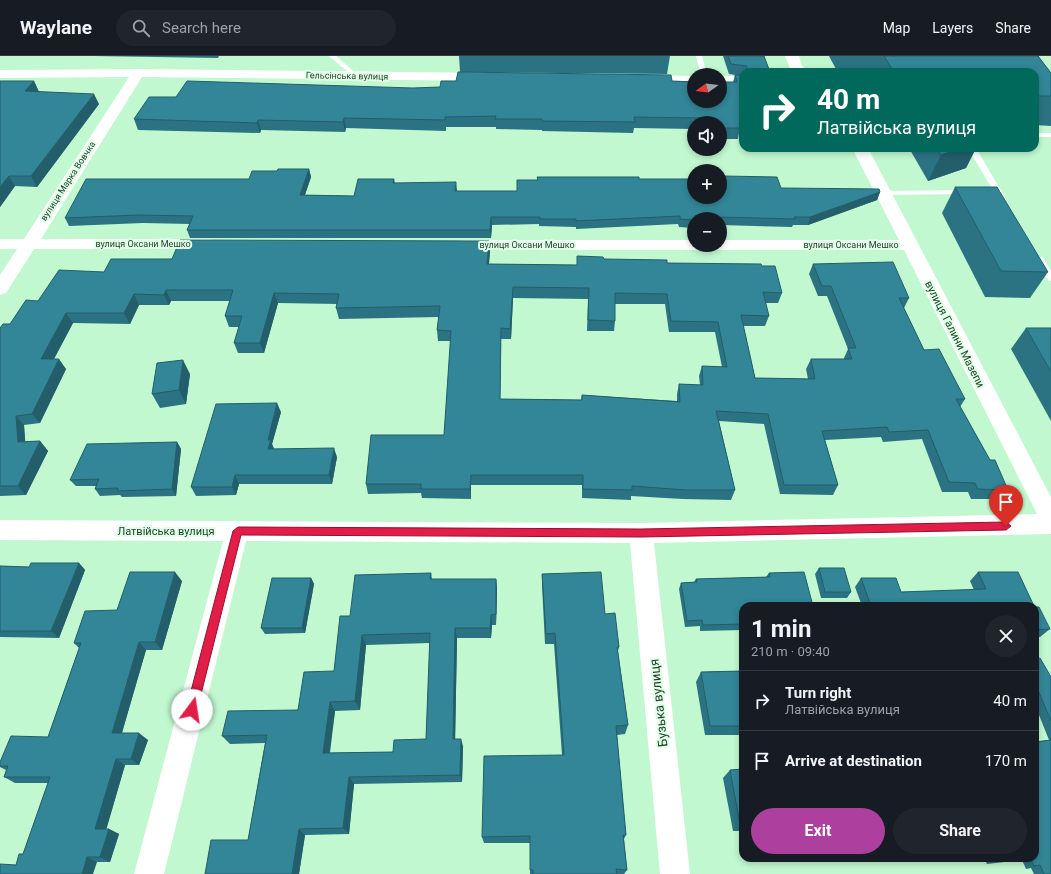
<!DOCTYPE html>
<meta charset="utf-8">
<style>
body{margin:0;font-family:Roboto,sans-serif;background:#20242c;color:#f1f3f6;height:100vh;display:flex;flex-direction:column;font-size:15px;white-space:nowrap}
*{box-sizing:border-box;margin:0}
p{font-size:13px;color:#9ea1a6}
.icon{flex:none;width:22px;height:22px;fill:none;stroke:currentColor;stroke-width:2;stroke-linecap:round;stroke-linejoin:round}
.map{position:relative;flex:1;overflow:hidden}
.panel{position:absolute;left:739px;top:546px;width:300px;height:260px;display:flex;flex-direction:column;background:#171b24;border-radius:12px;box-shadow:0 2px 6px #0003}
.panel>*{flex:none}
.guide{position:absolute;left:739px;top:12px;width:300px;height:84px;border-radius:12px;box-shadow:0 2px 6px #0003;background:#00695c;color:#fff;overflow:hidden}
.needle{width:26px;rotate:255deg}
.controls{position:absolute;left:687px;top:12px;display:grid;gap:8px}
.controls a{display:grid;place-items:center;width:40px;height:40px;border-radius:50%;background:#171b24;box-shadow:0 2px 6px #0003;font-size:20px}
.pin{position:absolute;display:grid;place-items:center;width:34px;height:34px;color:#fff;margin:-41px -17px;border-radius:50% 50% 50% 0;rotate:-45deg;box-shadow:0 0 4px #0007}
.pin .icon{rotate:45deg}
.me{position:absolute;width:44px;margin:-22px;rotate:14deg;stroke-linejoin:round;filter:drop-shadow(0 0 3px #0008)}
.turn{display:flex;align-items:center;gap:14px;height:84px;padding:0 12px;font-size:18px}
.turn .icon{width:52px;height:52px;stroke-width:2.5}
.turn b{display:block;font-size:28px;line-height:34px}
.round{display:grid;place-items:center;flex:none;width:42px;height:42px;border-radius:21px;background:#20242c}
.overview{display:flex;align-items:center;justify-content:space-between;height:68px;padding:0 12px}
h1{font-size:24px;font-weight:700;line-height:30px}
.primary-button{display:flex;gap:8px;margin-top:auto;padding:8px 12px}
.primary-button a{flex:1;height:46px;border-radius:24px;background:#ad409f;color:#fff;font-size:16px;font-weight:700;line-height:46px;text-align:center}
.primary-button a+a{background:#20242c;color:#f1f3f6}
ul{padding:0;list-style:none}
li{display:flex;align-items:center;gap:12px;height:60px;padding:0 12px;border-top:1px solid #363941}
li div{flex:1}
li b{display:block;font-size:15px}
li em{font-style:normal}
header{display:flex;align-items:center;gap:24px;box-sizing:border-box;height:56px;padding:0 20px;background:#171b24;border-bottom:1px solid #363941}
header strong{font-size:19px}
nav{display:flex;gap:22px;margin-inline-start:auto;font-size:14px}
.search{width:280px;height:36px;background:#20242c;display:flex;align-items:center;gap:10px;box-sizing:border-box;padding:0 14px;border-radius:22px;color:#9ea1a6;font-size:15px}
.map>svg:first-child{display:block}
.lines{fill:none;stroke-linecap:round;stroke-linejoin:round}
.service{fill:#fff;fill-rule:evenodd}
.minor{fill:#fff;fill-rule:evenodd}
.wall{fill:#2b7382;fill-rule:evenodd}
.shaded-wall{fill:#235e6a}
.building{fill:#328697;stroke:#235e6a;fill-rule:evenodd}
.route{fill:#e11d48;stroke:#92132f}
.labels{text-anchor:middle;stroke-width:4;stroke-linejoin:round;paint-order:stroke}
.far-street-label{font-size:9px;fill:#283e2f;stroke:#dfffe7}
.street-label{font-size:11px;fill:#283e2f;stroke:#dfffe7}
.near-street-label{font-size:13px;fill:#283e2f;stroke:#dfffe7}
</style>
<header>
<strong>Waylane</strong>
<div class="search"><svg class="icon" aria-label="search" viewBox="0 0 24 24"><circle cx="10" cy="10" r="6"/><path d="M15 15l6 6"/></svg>Search here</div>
<nav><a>Map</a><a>Layers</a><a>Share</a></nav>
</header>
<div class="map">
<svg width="1051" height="818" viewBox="0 0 1051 818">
<rect width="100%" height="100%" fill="#c1f8d0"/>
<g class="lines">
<g class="service">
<polygon points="329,0 336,0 359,20 354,21"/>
<polygon points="696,0 702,0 707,19 701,19"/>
<rect x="1035" y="77" width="16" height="4"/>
<polygon points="968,92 976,92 1006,143 1005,145 999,145"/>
<polygon points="966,134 969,134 969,138 883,139 879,137 883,135"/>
<polygon points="1040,201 1043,202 1051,215 1051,225 1048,224 1036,204"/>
</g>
<g class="minor">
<polygon points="785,0 799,0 802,10 810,16 791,15"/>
<polygon points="138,13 487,17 492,18 494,21 492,24 487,25 142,21 41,183 208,183 214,184 217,188 214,192 208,193 34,193 6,237 0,239 0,219 17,193 0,193 0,183 24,183 129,21 0,22 0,14"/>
<polygon points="641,19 694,20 694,28 636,26 634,23 636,20"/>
<rect x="720" y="20" width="23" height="8"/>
<polygon points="852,92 868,92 1051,441 1051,478 654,487 690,818 660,818 630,487 246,485 164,818 134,818 223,485 0,484 0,464 641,467 1037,458 904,194 460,194 454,193 451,189 454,185 460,184 694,184 694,189 720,189 720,184 899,184"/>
</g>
</g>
<g class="wall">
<polygon points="93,0 219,0 218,2"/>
<polygon points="459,0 670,0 667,18 460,16"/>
<polygon points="723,0 764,0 770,16 743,16 743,77 739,77 738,83 720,83 720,67 694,67 694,73 634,72 633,77 542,75 542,74 496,73 496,71 446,71 446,75 346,72 345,76 261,74 260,77 138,74 134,63 176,41 413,32 672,25 733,26 735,19 729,18"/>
<polygon points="829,0 1038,0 1051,17 1051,70 1035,69 1035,16 866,16 866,15 837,15"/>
<polygon points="0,25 34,25 39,36 99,48 37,131 15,130 0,151"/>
<polygon points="909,92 976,92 966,112 928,125"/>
<polygon points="309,113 311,121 305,139 354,140 394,123 395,127 457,134 457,135 517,135 639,123 722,123 723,120 781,132 880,136 877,144 808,169 793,169 792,171 720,169 720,163 694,163 694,172 679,171 678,168 576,173 576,171 539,170 539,168 492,169 491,182 190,182 187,174 190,168 143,167 69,170 65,162 249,123 277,115"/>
<polygon points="955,131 1048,216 1030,242 985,241 942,157"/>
<path d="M490 195 489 208 577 209V200L604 203 667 207 762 210 782 237 778 247H765L769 260 765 270H743L755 322 808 323 806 313 811 303H844V302L848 293 827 240H818L809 218 813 208 909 242 904 252 924 294 965 343 960 351 990 404 1008 434 1000 443H971L968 436H942L922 383 883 386 881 381 825 384 838 429 833 439 780 438 764 368 719 365 735 434 731 444 683 443 631 440V444L582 442V429H471V443L422 442 421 437 368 438 366 428 444 379 451 285H438L437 274 439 261 339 263 336 252 337 248 278 247 264 297H238L234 287 239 271H229L225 260 230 245H171L169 249H139L130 268 73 267 54 303 66 313 40 367 24 369 25 386 40 385 48 395 26 439 0 440V272L10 268 38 245 104 216 172 203ZM513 242 588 243 587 275H614L615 265V248H665L669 276H715L722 311 702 310 699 320 700 329 679 328 677 338V345L582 339 581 344 500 343 501 283H511Z"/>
<polygon points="1026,272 1051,272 1051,365 1011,293"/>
<polygon points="190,318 186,348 160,352 152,338"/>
<polygon points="281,356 272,388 274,393 337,401 332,428 239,428 236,439 196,440 191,431"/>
<polygon points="177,386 181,393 176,440 122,441 120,439 100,440 95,433 96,430 76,430 70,424"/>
<polygon points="79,507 85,514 59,582 0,581 0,510 29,511"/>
<polygon points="819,512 851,536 847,542 821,542 815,518"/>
<polygon points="804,516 743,550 743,574 700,575 700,570 685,571 679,533 681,527 694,526 696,523 766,521 769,517"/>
<polygon points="978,516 1034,550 862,550 855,531 861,522 901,536 974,534 970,525"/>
<path d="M431 517 432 523H496L497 533 496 569H492L491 582H457L455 683 463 690 462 726 354 728 349 778 305 779 299 818H205L248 784 265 687 230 688 222 680 298 654 334 615 350 560ZM430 587 426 683 393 696 330 697 335 655 360 654 366 589Z"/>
<polygon points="542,518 605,558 619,591 618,595 628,669 625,678 617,679 626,779 624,783 627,814 624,818 530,818 530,787 484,787 482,781 562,699 554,588 545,588 542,529"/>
<polygon points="311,522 314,528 305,577 265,578 261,572"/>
<polygon points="182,525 162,594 146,594 122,677 148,684 139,709 125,709 106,773 109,773 119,778 110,806 97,806 16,809 23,798 48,727 15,727 4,721 6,714 0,711 0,706 48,681 79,592 74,587 117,554"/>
<polygon points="1035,551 1050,573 1040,581 1035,581"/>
<polygon points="1035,604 1051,621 1051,818 1034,818 1031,812 1026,813 1022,804 987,808 984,802 1035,802 1035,686 1049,684 1035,649"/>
<polygon points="743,608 743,679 705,679 696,626 701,616 739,615"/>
<polygon points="743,713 743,775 733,775 723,722 730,714"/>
</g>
<g class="shaded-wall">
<polygon points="34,25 39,36 31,46 25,35"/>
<polygon points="94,38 99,48 37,131 31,120"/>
<polygon points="344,62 346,72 345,76 343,66"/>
<polygon points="258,64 261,74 260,77 257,67"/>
<polygon points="961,92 976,92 966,112 928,125 941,99"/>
<polygon points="309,113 311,121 302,147 300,139"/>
<polygon points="9,120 15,130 0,151 0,131"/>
<polygon points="456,126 457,134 455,143 455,135"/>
<polygon points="880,136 877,144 808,169 810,161"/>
<polygon points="491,161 492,169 491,182 490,174"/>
<polygon points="489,185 490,195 488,218 487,208"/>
<polygon points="513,231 513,242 511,283 510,273"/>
<polygon points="166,234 171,245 169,249 164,239"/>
<polygon points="274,237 278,247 264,297 260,287"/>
<polygon points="134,238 139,249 130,268 124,257"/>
<polygon points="66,257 73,267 48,314 41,303"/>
<polygon points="501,272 501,283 500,353 500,343"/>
<polygon points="59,303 66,313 40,367 32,358"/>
<polygon points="183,304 190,318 186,348 179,334"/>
<polygon points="277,347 281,356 272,388 274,393 268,393 268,384"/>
<polygon points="16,360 24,369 26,396 18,386"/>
<polygon points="40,385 48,395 26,439 18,430"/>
<polygon points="177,386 181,393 176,440 172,433"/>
<polygon points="334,392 337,401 332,428 329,419"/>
<polygon points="235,419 239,428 236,439 232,431"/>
<polygon points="471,419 471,443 470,433"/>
<polygon points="79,507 85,514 59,582 51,575"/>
<polygon points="175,516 182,525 162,594 155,586"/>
<polygon points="311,522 314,528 305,577 302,572"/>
<polygon points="496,523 497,533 496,569"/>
<polygon points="491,559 492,569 491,582 490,572"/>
<polygon points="455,572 457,582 455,691 453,683"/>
<polygon points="362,579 366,589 360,654 355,645"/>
<polygon points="139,586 146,594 120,683 112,677"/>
<polygon points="330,646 335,655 328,705 323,697"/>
<polygon points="139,677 148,684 139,709 131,703"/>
<polygon points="461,683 463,690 462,726 460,719"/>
<polygon points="116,703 125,709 105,778 95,773"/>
<polygon points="349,721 354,728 349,778 343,772"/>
<polygon points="109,773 119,778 110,806 100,801"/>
<polygon points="299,773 305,779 299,818 292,818"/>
<polygon points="87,801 97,806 93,818 82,818"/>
</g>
<g class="building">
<polygon points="728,0 764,0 770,16 747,16 747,10 731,8"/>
<polygon points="884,0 1038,0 1051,17 1051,40 1035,40 1035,16 894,16"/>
<polygon points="458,16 671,19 672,25 694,26 694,45 720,45 720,26 737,26 735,19 743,19 743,67 739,67 740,72 720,72 720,67 704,67 703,62 634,61 635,66 542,65 542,63 495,63 496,60 445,61 445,64 344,62 343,66 258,64 257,67 134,63 149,41 176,41 187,25 413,32 440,31 441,25 456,25"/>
<polygon points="0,25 34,25 25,35 94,38 31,120 9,120 0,131"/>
<polygon points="936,92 961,92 941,99"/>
<polygon points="278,113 309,113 300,139 354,140 358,123 394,123 393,127 456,126 455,135 517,135 517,124 538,124 537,121 639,121 639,123 694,123 694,141 720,141 720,123 723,123 723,120 777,121 781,132 879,133 880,136 810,161 794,161 795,163 719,161 720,163 694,163 694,164 680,163 680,160 576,165 576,163 540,163 540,161 491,161 490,174 187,174 193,160 139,159 65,162 86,123 249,123 252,115 277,115"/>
<polygon points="955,131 997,131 1048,216 1001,215"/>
<path d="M180 184 489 185 487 208 577 209V200L603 201 604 203 667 204V207L761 208 762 210H775L782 237 763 236 769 260 741 259 755 322 815 323 811 303H852L848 292H856L831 230H822L813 208 893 206 909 242H899L924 294 939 293 965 343H956L990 404H995L1008 434 978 433 975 427 949 426 928 374 889 376 887 371 822 375 838 429H784L768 358 716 355 735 434H686L632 430V434L583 433V419H471L470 433H421V428H366L371 379H444L451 275 437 274 440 250 336 252 339 238 274 237 260 287H234L242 260H225L233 234H166L164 239 134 238 124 257H66L41 303H59L32 358 16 360 18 386 40 385 18 430H0V272L3 268H10L26 244 38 245 59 214 104 216 111 203H172ZM513 231 589 232 588 264 615 265V237L667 238 671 265 718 266 727 311 702 310 703 329 679 328 680 346 582 339V344L500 343 501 272 510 273Z"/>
<polygon points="1026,272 1051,272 1051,316"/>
<polygon points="183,304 179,334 152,338 157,307"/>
<polygon points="277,347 268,384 271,384 268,393 334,392 329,419 235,419 232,431 191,431 216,348"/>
<polygon points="177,386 172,433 117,435 118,432 95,433 99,423 70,424 87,388"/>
<polygon points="31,507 79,507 51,575 0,575 0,510 29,511"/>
<polygon points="819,512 844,512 851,536 825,536"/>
<polygon points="130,516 175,516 155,586 139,586 112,677 139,677 131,703 116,703 95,773 109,773 100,801 87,801 82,818 0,818 0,808 16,809 19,798 23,798 50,721 4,721 8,710 0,710 0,706 11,680 48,681 81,587 74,587 85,555 117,554"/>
<polygon points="601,516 605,558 615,557 619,591 617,591 628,669 616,670 626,779 623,779 627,814 616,813 617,818 533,818 533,814 530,814 530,780 482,781 484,700 564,699 555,577 546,578 542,518"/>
<polygon points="804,516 813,550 743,550 743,568 703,569 702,564 687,565 681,527 697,526 696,523 770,521 769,517"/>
<polygon points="978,516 1018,516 1034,550 871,550 861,522 896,522 901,536 986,533"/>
<path d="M431 517 430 523H496V558L491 559 490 572H455L453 683H461L460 719 349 721 343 772 299 773 292 818H205L211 784H248L267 679 222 680 228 655 298 654 304 616 334 615 340 560H350L355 519ZM430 577 426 683 394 684 393 696 323 697 330 646 355 645 362 579Z"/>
<polygon points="272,522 311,522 302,572 261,572"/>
<polygon points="1035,551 1039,551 1050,573 1035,574"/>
<polygon points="1040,602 1051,621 1051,665 1035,627 1035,604"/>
<polygon points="743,615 743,670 710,670 701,616"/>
<polygon points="1051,684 1051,818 1044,818 1040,809 1034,810 1030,802 1035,802 1035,735 1037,734 1035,729 1035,686"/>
<polygon points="743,713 743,768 740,768 730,714"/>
<polygon points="993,802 1019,802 995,805"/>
</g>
<polygon class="route" points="1006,466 1011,470 1006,474 641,481 241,479 197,654 195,658 192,660 188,658 186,654 233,475 238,471 641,473"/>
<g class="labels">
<g class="far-street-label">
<text transform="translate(347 20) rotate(1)" y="3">Гельсінська вулиця</text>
<text transform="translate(68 125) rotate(-57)" y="3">вулиця Марка Вовчка</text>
<text x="143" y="191">вулиця Оксани Мешко</text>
<text x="527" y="192">вулиця Оксани Мешко</text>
<text x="851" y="192">вулиця Оксани Мешко</text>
</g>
<g class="street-label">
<text transform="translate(955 278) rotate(63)" y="4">вулиця Галини Мазепи</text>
<text x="166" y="479">Латвійська вулиця</text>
</g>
<g class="near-street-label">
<text transform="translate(658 647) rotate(-96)" y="5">Бузька вулиця</text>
</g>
</g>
</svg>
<div class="controls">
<a><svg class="needle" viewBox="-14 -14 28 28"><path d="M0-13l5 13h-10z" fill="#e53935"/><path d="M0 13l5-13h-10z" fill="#9ea1a6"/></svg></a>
<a><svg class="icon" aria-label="sound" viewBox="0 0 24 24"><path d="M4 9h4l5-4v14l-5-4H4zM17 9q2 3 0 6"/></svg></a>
<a>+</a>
<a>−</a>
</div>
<div class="pin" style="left:1006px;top:470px;background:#d93025"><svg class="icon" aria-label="arrive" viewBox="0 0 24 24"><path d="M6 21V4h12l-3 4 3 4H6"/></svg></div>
<svg class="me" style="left:192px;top:654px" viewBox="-20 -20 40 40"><circle r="19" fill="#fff"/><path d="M0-13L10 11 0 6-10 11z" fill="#e11d48"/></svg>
<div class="guide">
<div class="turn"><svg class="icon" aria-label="right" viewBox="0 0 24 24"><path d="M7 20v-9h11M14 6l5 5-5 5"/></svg><div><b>40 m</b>Латвійська вулиця</div></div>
</div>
<section class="panel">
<div class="overview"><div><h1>1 min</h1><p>210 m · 09:40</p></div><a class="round"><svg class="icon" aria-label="close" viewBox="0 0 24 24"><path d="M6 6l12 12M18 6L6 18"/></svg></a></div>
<ul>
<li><svg class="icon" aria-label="right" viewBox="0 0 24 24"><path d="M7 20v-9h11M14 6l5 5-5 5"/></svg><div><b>Turn right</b><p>Латвійська вулиця</p></div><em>40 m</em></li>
<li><svg class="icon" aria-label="arrive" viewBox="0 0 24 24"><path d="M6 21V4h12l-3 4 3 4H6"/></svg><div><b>Arrive at destination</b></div><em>170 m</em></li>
</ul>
<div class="primary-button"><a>Exit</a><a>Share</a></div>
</section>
</div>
